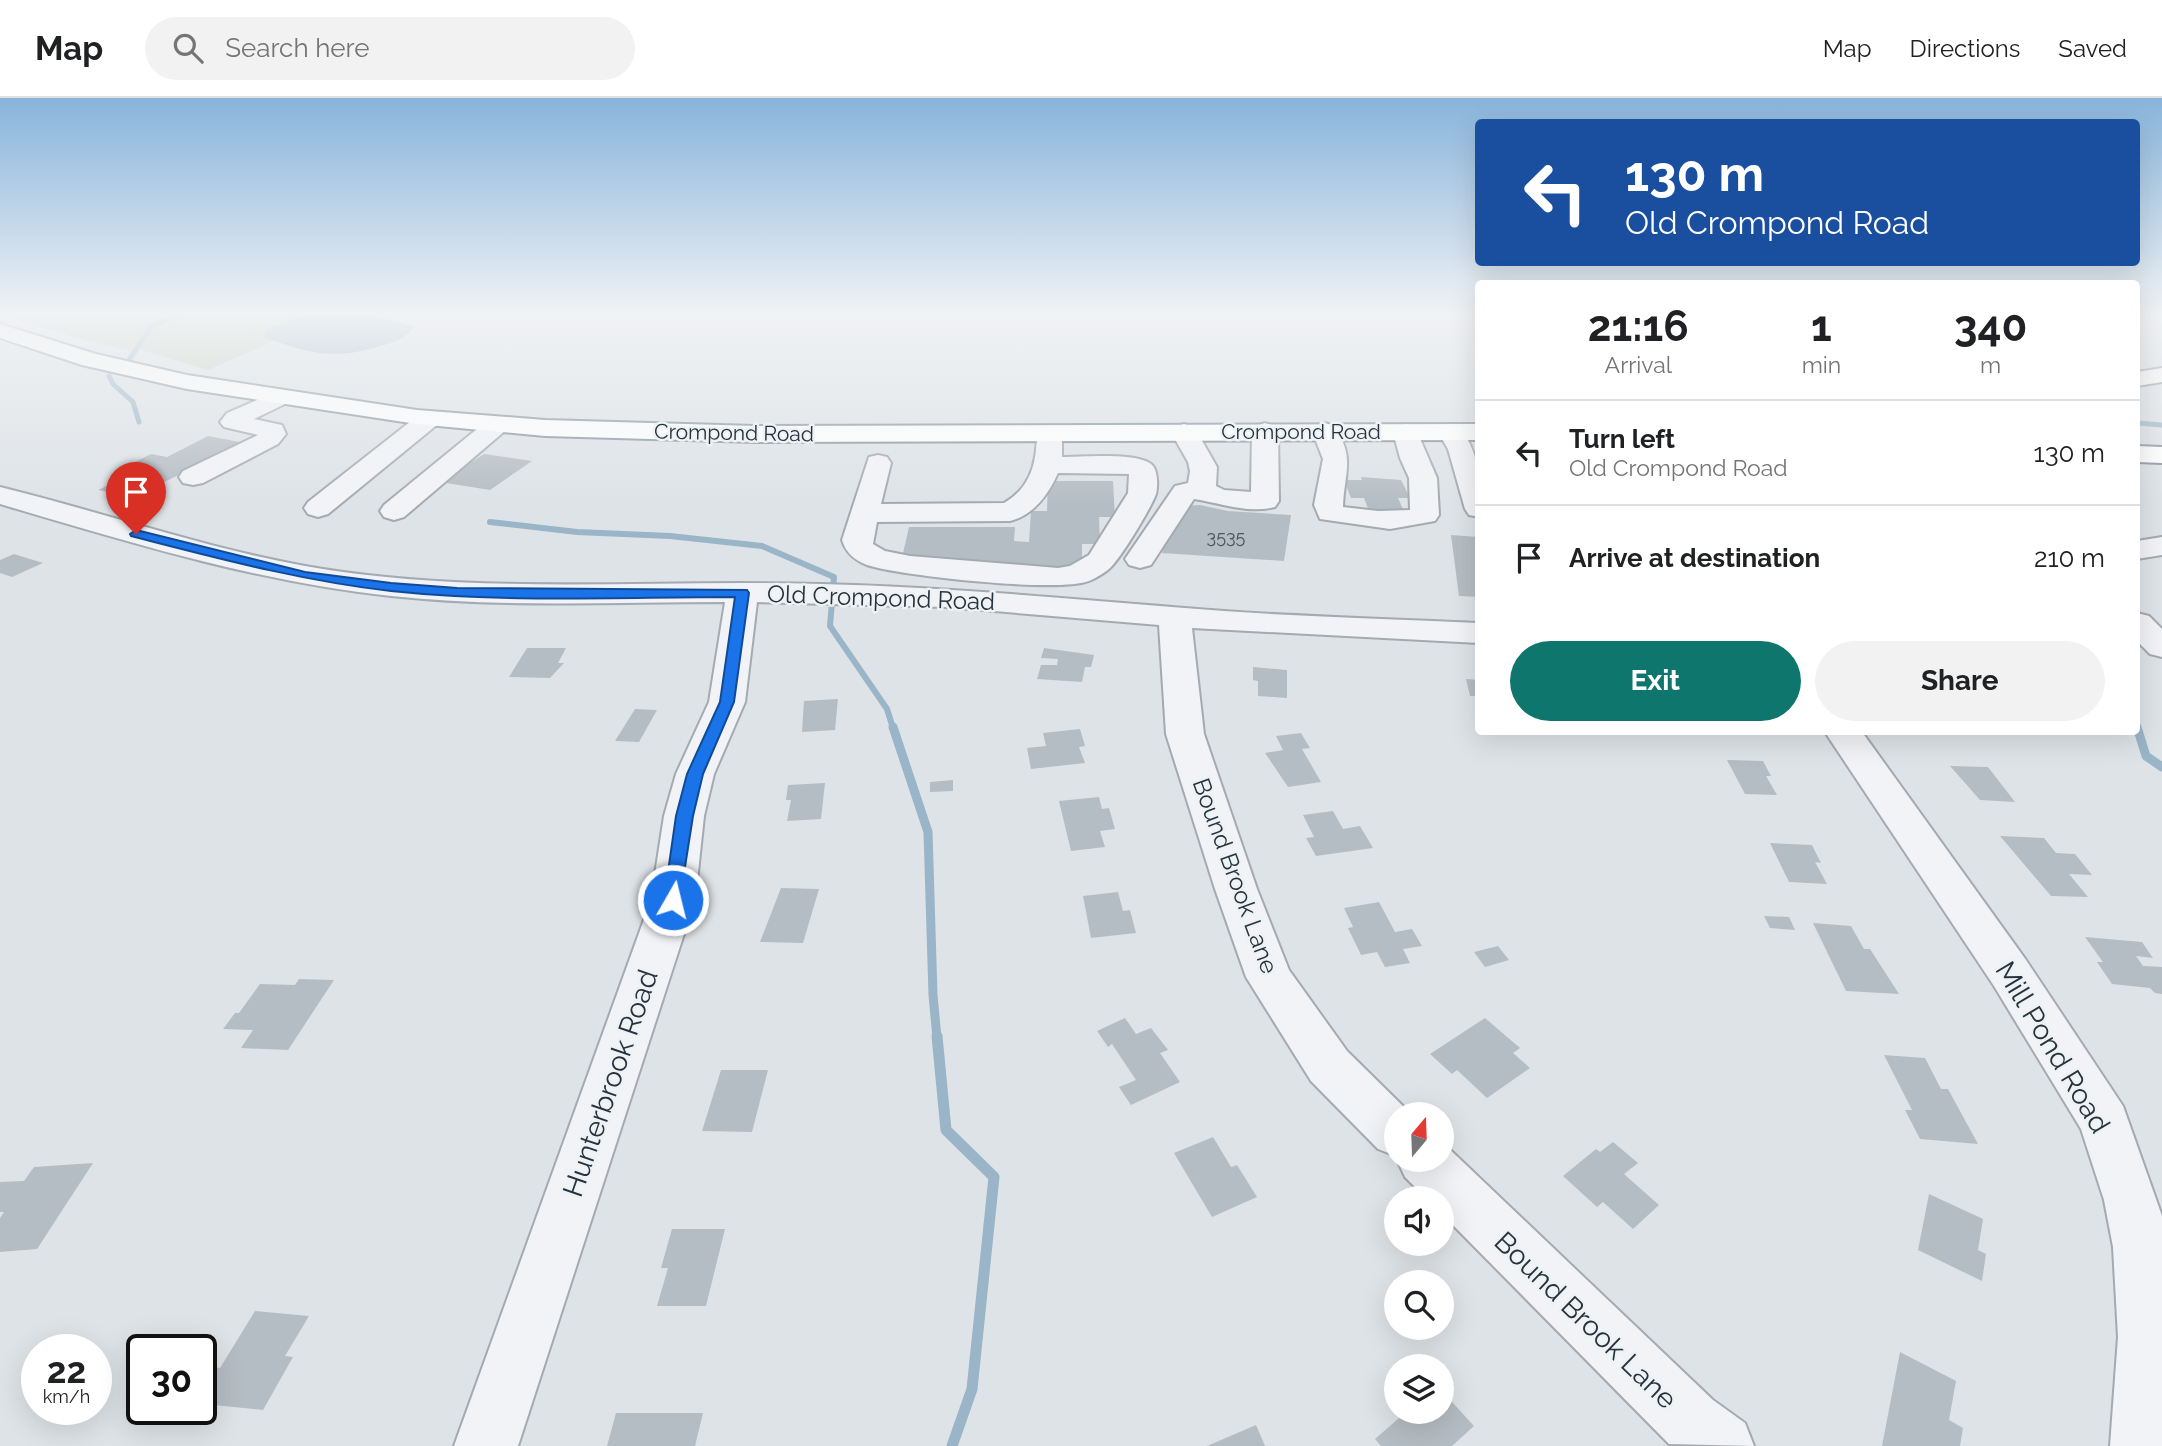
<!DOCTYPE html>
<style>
body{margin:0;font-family:Raleway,sans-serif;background:#f2f2f2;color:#202124;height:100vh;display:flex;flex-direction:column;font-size:26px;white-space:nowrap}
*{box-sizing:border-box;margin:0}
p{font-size:23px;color:#757577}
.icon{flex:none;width:38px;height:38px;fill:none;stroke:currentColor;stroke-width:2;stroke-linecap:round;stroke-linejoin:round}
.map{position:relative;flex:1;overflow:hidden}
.side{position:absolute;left:1475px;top:182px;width:665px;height:455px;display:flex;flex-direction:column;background:#fff;border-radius:7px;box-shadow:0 7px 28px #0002}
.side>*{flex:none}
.guide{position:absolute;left:1475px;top:21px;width:665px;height:147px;border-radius:7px;box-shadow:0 7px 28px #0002;background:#1a4fa0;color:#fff;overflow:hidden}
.needle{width:46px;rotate:19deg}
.buttons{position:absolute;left:1384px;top:1004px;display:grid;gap:14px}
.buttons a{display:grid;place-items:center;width:70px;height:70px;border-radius:50%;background:#fff;box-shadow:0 7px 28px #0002;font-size:35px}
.speed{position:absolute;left:21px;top:1236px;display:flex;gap:14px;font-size:35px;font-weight:700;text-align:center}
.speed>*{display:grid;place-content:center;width:91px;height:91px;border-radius:50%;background:#fff;box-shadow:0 7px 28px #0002;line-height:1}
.speed small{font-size:18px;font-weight:400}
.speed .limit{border:4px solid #111;border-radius:10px;background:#fff;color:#111}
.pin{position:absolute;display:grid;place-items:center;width:60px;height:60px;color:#fff;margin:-72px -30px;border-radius:50% 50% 50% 0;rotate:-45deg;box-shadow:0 0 7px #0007}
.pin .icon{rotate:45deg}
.me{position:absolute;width:77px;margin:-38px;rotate:8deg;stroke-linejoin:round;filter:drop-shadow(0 0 5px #0008)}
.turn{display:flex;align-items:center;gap:24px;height:147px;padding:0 35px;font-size:32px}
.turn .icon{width:91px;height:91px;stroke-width:2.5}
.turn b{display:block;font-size:49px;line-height:60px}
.eta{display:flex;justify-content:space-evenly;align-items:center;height:119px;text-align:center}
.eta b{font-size:42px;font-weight:700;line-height:49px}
.button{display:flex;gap:14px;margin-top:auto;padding:14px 35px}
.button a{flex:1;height:80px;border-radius:42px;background:#0f766e;color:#fff;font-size:28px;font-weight:700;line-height:80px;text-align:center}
.button a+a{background:#f2f2f2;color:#202124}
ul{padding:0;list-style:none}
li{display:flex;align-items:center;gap:21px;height:105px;padding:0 35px;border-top:2px solid #e0e0e0}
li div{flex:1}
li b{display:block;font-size:26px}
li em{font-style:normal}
header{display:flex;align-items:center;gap:42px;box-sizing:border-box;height:98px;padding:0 35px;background:#fff;border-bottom:2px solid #e0e0e0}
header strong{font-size:33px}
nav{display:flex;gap:38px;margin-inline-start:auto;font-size:24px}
.search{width:490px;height:63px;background:#f2f2f2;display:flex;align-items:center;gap:18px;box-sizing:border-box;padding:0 24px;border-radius:38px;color:#757577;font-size:26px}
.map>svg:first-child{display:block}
.green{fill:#c6d1bf}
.water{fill:#99b5c7}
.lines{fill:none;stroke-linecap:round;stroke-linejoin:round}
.stream-far3{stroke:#99b5c7;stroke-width:5}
.stream-far2{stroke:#99b5c7;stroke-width:6}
.stream-far1{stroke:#99b5c7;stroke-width:9}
.stream{stroke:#99b5c7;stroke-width:11}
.building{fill:#b5bdc4}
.minor-casing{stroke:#a4aab1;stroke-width:4}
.highway-casing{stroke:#86929e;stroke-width:4}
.minor{fill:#f1f3f6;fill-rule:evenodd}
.highway{fill:#fff;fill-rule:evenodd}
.route{fill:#1a73e8;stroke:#114b97;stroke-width:2}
.labels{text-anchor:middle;stroke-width:5;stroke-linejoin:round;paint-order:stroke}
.far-number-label{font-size:18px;fill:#4b5560}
.far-street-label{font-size:21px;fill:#28323e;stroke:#edf2f5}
.street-label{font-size:24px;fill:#28323e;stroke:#edf2f5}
.near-street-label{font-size:28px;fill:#28323e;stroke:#edf2f5}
</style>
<header>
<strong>Map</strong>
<div class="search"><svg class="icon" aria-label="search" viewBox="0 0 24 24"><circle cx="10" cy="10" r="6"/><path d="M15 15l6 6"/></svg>Search here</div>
<nav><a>Map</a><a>Directions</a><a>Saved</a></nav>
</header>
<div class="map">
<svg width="2162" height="1348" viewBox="0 0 2162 1348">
<rect width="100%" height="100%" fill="#dee3e7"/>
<polygon class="green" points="4,217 333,217 208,272 138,251 136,254 83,242"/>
<path class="water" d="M306 217H372L414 229C406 241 394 244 381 248 334 262 310 256 264 239L268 231Z"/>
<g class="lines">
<g class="stream-far3">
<polyline points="129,262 151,229 174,218 172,217"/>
<polyline points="109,278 113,286 133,304 139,324"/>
<polyline points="2137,325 2162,327"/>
</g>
<g class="stream-far2">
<polyline points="490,424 577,434 670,438 762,448 834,479 830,528 887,611 893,630"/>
<polyline points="2137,627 2138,630"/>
</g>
<g class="stream-far1">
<polyline points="893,629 928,734 933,897 937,940"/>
<polyline points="2137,629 2146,658 2162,669"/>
</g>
<polyline class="stream" points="937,938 946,1032 994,1079 972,1291 952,1348"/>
</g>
<g class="building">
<polygon points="208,338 245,345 133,399 98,392 145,370 129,367 151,356 167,359"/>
<polygon points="484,356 532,363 490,392 440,384"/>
<polygon points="1361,379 1401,382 1410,400 1398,400 1406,418 1371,418 1364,400 1351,400 1344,382 1362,382"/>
<polygon points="1048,383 1113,383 1115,419 1099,419 1100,446 1082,446 1082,471 997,471 998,464 901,464 909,429 1015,429 1014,443 1029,444 1031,413 1047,413"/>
<polygon points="1200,407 1228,413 1291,417 1284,463 1162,455 1167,422 1179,408"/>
<polygon points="1451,437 1479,439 1479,499 1459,498"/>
<polygon points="14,456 43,465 12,479 0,475 0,462"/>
<polygon points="527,550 566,550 558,565 564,565 550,580 509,579"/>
<polygon points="1044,550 1094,557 1091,569 1085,569 1082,584 1037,581 1041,567 1057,567 1058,561 1041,560"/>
<polygon points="1253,569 1287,572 1287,600 1258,598 1258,583 1253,582"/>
<polygon points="1466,581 1479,582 1479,598 1470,598"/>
<polygon points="838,601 835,632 802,634 804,603"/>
<polygon points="635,611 657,612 639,644 615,643"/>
<polygon points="1080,631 1085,648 1079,649 1085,665 1031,671 1027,650 1046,648 1043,635"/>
<polygon points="1301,635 1310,650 1302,651 1321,684 1288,689 1265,655 1283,652 1276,638"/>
<polygon points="1727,662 1763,663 1771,678 1766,678 1777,697 1745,696"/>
<polygon points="1950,668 1988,669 2015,704 1980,702"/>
<polygon points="953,682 953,693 930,694 930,684"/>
<polygon points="825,685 821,721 787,723 791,702 786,702 788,687"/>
<polygon points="1099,699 1102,711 1109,710 1115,731 1100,733 1105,749 1071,753 1059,703"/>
<polygon points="1333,713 1343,731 1360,728 1373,750 1316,758 1306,740 1314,739 1303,717"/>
<polygon points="2000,738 2044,740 2056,755 2075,756 2092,777 2069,776 2088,799 2051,798"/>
<polygon points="1770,745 1812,747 1821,765 1815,764 1827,786 1789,784"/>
<polygon points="781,790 819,791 803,845 760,844"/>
<polygon points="1118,794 1123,813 1130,812 1136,835 1091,840 1083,798"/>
<polygon points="1379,804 1395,834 1412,831 1422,848 1403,851 1410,865 1385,869 1377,854 1361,857 1348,830 1353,829 1344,810"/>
<polygon points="1764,818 1789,819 1795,832 1770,830"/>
<polygon points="1813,825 1851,828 1864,851 1870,851 1899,896 1846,893"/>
<polygon points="2085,839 2142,844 2153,860 2136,858 2143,868 2162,869 2162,896 2155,895 2150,890 2112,886 2097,864 2103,864"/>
<polygon points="1498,848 1509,862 1485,869 1474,854"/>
<polygon points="299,881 334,882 288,952 241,950 253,932 223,931 235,915 239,915 260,886 295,887"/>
<polygon points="1125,920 1136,936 1151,930 1168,952 1160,955 1180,984 1131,1007 1119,989 1136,982 1112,946 1108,949 1097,933"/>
<polygon points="1485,920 1520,950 1513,955 1530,970 1487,1000 1457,972 1452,976 1430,956"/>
<polygon points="1884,957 1925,960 1941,991 1948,991 1978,1046 1920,1041 1905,1012 1912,1012"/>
<polygon points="721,972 768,972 752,1034 702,1033"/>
<polygon points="1213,1039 1231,1069 1237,1067 1257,1099 1212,1119 1174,1055"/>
<polygon points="1613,1044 1638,1065 1624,1076 1659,1107 1633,1131 1603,1104 1597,1109 1563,1078 1596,1051 1600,1054"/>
<polygon points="93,1065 37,1151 0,1154 0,1120 4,1114 0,1114 0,1084 24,1083 34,1069"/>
<polygon points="1929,1096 1983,1121 1978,1152 1986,1156 1982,1183 1918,1152"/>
<polygon points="672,1131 725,1131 706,1208 657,1208 668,1170 661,1170"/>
<polygon points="255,1213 309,1218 285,1258 293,1259 263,1312 204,1306 201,1311 201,1268 220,1270"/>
<polygon points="1900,1254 1956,1283 1949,1322 1963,1330 1960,1348 1882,1348"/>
<polygon points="1442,1293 1474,1328 1452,1348 1381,1348 1375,1341 1406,1314 1442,1314"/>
<polygon points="616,1315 703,1315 695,1348 607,1348"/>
<polygon points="1256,1327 1265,1348 1207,1348"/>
</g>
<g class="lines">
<g class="minor-casing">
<g id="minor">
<polygon points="280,292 289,294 292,299 289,304 254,321 282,327 286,336 278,346 203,385 193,387 183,385 179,379 183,373 258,337 224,329 220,324 227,315"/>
<polygon points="429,313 438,316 442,321 438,326 328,416 318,419 308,416 304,410 308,404 420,316"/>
<polygon points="497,319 506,322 510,327 506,332 404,419 394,422 384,419 380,413 384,407 488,322"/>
<path d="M1265 325 1274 328 1278 333 1279 403 1275 409C1246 416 1221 405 1194 401L1151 467 1140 470 1129 467 1125 461 1175 388 1188 385 1190 373 1188 364 1171 334 1175 329 1184 326 1193 329 1197 334 1217 369 1216 388 1224 392 1251 394 1252 333 1256 328Z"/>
<path d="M1325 325 1334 328C1356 360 1344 375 1343 409L1378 413 1410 412 1409 380 1400 360 1393 334 1397 329 1406 326 1415 329 1437 380 1439 417 1435 423 1390 431 1320 421 1314 407 1323 361 1312 333 1316 328Z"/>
<path d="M1451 326 1460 329C1482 361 1479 382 1479 419L1469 417 1465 411 1448 351 1438 334 1442 329Z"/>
<path d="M1049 334 1058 337 1062 342V359C1083 359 1135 354 1151 366 1158 371 1158 388 1156 396 1151 410 1122 458 1111 469 1106 474 1096 480 1089 483 1059 495 900 478 867 467 854 462 846 455 842 442L869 359 878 357 887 359 891 365 881 406 1004 405C1022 395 1032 378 1035 359 1037 350 1035 344 1040 337ZM1058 375 1129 376 1128 395 1089 457 1070 468 1058 470 910 458 885 453 873 446 877 424 1010 423C1034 417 1048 397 1058 375Z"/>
<path d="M0 389C102 414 201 449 305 468 474 498 649 481 821 486 956 489 1089 503 1224 513 1309 519 1394 521 1479 525V545L1192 530 1204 636 1257 791 1289 872 1347 953 1412 1017H1396V1058L1378 1051 1311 983 1246 879 1215 791 1166 636 1159 527 946 509 757 504 745 604 714 676 704 718 695 802 518 1348H454L651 802 664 718 676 676 709 604 725 504C614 504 501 510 391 498 258 484 128 444 0 406Z"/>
<polygon points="2162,439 2162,457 2137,461 2137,443"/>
<polygon points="2137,515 2149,518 2162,531 2162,559 2150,556 2137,543"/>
<polygon points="1825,634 1862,634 2026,862 2123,1008 2162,1118 2162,1348 2110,1348 2118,1239 2113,1149 2104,1102 2081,1031 1994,888"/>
<polygon points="1443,1045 1713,1302 1745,1325 1754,1348 1669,1346 1442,1116 1442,1101 1427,1101 1405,1079 1397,1062 1442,1062"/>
</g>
</g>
<g class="highway-casing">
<g id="highway">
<polygon points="0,226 96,256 187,277 417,312 545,322 756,328 1479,326 1479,342 756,344 545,338 417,326 187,291 82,267 0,240"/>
<polygon points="2162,270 2162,284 2137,288 2137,274"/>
<polygon points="2137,348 2162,349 2162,365 2137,364"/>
</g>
</g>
<use href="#minor" class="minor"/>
<use href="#highway" class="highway"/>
</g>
<linearGradient id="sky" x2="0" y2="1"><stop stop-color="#88b4db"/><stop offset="0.53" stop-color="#f0f2f4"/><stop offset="1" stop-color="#f0f2f4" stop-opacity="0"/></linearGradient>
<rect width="2162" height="406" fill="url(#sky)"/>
<path class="route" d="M136 432 305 474 391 485 457 490 747 492 749 495 734 604 703 676 693 718 679 807H666L664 802 676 718 687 676 720 604 735 499C621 499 504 505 391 493 302 483 217 460 131 438L130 436Z"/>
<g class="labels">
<g class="far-number-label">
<text x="1226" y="445">3535</text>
</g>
<g class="far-street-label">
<text x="1301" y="341">Crompond Road</text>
<text transform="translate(734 335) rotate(1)" y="7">Crompond Road</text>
</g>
<g class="street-label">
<text transform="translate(881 500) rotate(2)" y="8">Old Crompond Road</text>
<text transform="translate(1235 778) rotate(70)" y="8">Bound Brook Lane</text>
</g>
<g class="near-street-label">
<text transform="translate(2053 949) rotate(59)" y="10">Mill Pond Road</text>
<text transform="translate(610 985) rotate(-71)" y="10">Hunterbrook Road</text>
<text transform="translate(1586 1222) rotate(44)" y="10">Bound Brook Lane</text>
</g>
</g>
</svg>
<div class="buttons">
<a><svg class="needle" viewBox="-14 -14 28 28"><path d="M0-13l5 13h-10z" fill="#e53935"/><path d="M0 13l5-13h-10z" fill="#757577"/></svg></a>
<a><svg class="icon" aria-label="sound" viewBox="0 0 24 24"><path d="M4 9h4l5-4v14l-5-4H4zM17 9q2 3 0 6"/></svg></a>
<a><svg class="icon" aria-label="search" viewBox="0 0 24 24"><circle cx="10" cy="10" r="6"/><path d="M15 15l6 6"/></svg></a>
<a><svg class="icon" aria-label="layers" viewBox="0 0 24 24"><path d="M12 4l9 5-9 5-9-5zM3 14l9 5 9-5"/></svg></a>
</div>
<div class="speed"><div>22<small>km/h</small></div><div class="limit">30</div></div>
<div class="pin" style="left:136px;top:436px;background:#d93025"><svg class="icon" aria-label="arrive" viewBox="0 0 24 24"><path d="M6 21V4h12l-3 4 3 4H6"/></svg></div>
<svg class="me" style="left:673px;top:802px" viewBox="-20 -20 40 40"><circle r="17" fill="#1a73e8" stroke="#fff" stroke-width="3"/><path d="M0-11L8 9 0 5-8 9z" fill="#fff"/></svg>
<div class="guide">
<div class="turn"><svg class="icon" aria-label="left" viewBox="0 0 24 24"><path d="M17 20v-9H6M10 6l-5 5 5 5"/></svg><div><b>130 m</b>Old Crompond Road</div></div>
</div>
<section class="side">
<div class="eta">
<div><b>21:16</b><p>Arrival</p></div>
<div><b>1</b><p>min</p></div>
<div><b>340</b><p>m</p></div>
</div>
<ul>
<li><svg class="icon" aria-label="left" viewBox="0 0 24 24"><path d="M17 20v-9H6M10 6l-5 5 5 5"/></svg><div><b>Turn left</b><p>Old Crompond Road</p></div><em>130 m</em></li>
<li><svg class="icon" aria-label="arrive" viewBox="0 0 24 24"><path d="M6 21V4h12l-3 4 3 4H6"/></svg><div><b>Arrive at destination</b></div><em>210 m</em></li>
</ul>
<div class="button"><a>Exit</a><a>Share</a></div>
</section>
</div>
